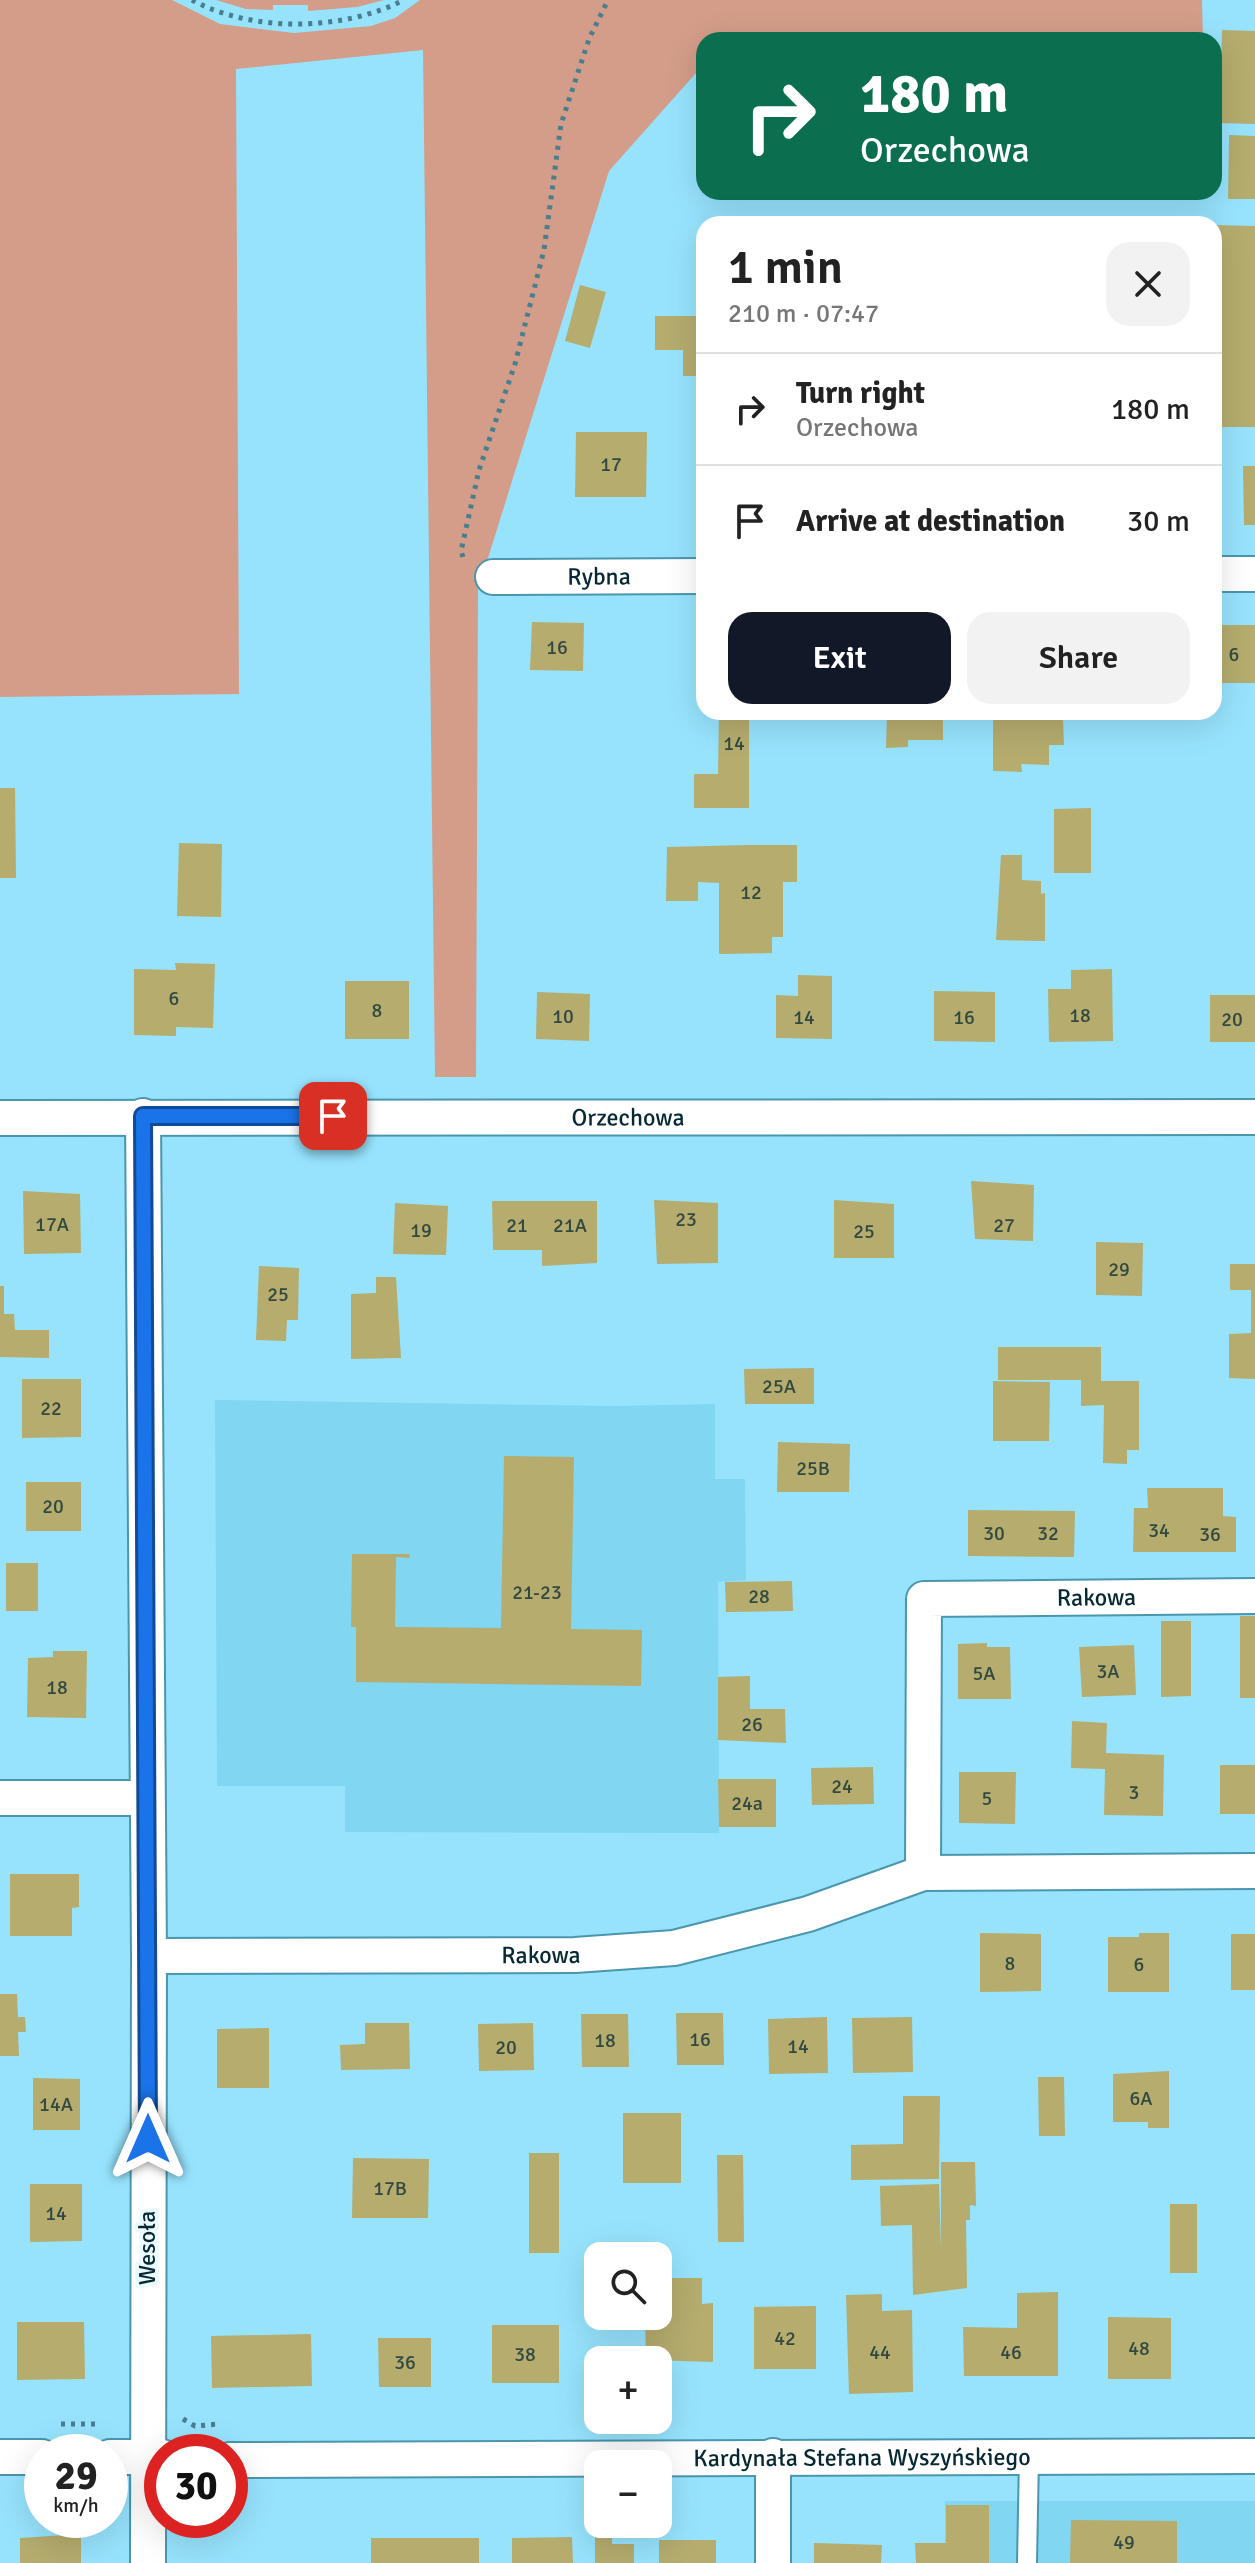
<!DOCTYPE html>
<meta charset="utf-8">
<style>
body{margin:0;font-family:Signika,sans-serif;background:#f2f2f2;color:#222;height:100vh;display:flex;flex-direction:column;font-size:30px;white-space:nowrap}
*{box-sizing:border-box;margin:0}
p{font-size:26px;color:#767676}
.icon{flex:none;width:44px;height:44px;fill:none;stroke:currentColor;stroke-width:2;stroke-linecap:round;stroke-linejoin:round}
.map{position:relative;flex:1;overflow:hidden}
.panel{position:absolute;left:696px;top:216px;width:526px;height:504px;display:flex;flex-direction:column;background:#fff;border-radius:24px;box-shadow:0 8px 32px #0002}
.panel>*{flex:none}
.guide{position:absolute;left:696px;top:32px;width:526px;height:168px;border-radius:24px;box-shadow:0 8px 32px #0002;background:#0b6e4f;color:#fff;overflow:hidden}
.buttons{position:absolute;left:584px;top:2242px;display:grid;gap:16px}
.buttons a{display:grid;place-items:center;width:88px;height:88px;border-radius:16px;background:#fff;box-shadow:0 8px 32px #0002;font-size:40px}
.speed{position:absolute;left:24px;top:2434px;display:flex;gap:16px;font-size:40px;font-weight:700;text-align:center}
.speed>*{display:grid;place-content:center;width:104px;height:104px;border-radius:50%;background:#fff;box-shadow:0 8px 32px #0002;line-height:1}
.speed small{font-size:20px;font-weight:400}
.speed .limit{border:12px solid #d22;background:#fff;color:#111}
.pin{position:absolute;display:grid;place-items:center;width:68px;height:68px;color:#fff;margin:-34px;border-radius:16px;box-shadow:0 4px 12px #0006}
.me{position:absolute;width:88px;margin:-44px;rotate:0deg;stroke-linejoin:round;filter:drop-shadow(0 0 6px #0008)}
.turn{display:flex;align-items:center;gap:28px;height:168px;padding:0 32px;font-size:36px}
.turn .icon{width:104px;height:104px;stroke-width:2.5}
.turn b{display:block;font-size:56px;line-height:68px}
.round{display:grid;place-items:center;flex:none;width:84px;height:84px;border-radius:24px;background:#f2f2f2}
.head{display:flex;align-items:center;justify-content:space-between;height:136px;padding:0 32px}
h1{font-size:48px;font-weight:600;line-height:60px}
.cta{display:flex;gap:16px;margin-top:auto;padding:16px 32px}
.cta a{flex:1;height:92px;border-radius:24px;background:#111827;color:#fff;font-size:32px;font-weight:600;line-height:92px;text-align:center}
.cta a+a{background:#f2f2f2;color:#222}
ul{padding:0;list-style:none}
li{display:flex;align-items:center;gap:24px;height:112px;padding:0 32px;border-top:2px solid #e0e0e0}
li div{flex:1}
li b{display:block;font-size:30px}
li em{font-style:normal}
.map>svg:first-child{display:block}
.built{fill:#81d6f2}
.green{fill:#d39d89}
.building{fill:#b5ac6e}
.lines{fill:none;stroke-linecap:round;stroke-linejoin:round}
.lane-casing{stroke:#4a96ae;stroke-width:22}
.street-casing{stroke:#4a96ae;stroke-width:38}
.path{stroke:#497e8f;stroke-width:5;stroke-dasharray:4 6;stroke-linecap:butt}
.lane{stroke:#fff;stroke-width:18}
.street{stroke:#fff;stroke-width:34}
.route-casing{stroke:#114b97;stroke-width:20}
.route{stroke:#1a73e8;stroke-width:14}
.labels{text-anchor:middle;stroke-width:8;stroke-linejoin:round;paint-order:stroke}
.number-label{font-size:20px;fill:#324941}
.street-label{font-size:24px;fill:#062832;stroke:#ebfaff}
</style>
<div class="map">
<svg width="1255" height="2563" viewBox="0 0 1255 2563">
<rect width="100%" height="100%" fill="#97e3fd"/>
<g class="built">
<polygon points="215,1400 615,1406 715,1404 715,1479 745,1479 746,1580 718,1582 719,1833 345,1832 345,1786 217,1786"/>
<rect x="945" y="2501" width="310" height="62"/>
</g>
<g class="green">
<polygon points="0,0 172,0 220,24 294,33 371,26 395,18 420,0 1202,0 1203,40 704,40 704,64 609,171 478,590 476,1077 435,1077 423,50 236,69 239,694 0,697"/>
<polygon points="216,0 384,0 357,7 308,11 308,5 273,5 273,10 246,9"/>
</g>
<g class="building">
<polygon points="1222,30 1255,31 1255,124 1220,123"/>
<polygon points="1229,135 1255,136 1255,199 1228,199"/>
<polygon points="1214,225 1255,226 1255,427 1214,427"/>
<polygon points="580,285 606,292 590,348 565,341"/>
<polygon points="655,316 704,316 704,376 683,376 683,350 655,350"/>
<polygon points="576,432 647,432 646,497 575,497"/>
<polygon points="1243,466 1255,466 1255,525 1244,525"/>
<polygon points="532,622 584,623 583,671 530,670"/>
<rect x="1214" y="625" width="41" height="58"/>
<polygon points="719,712 749,712 749,808 694,808 694,774 718,774"/>
<polygon points="887,712 943,712 943,740 908,740 908,747 886,748"/>
<polygon points="993,717 1063,719 1064,745 1049,745 1049,765 1021,764 1022,772 993,771"/>
<polygon points="0,788 15,788 16,878 0,878"/>
<polygon points="1091,808 1091,873 1054,873 1054,809"/>
<polygon points="179,843 222,844 221,917 177,916"/>
<polygon points="748,845 797,845 797,882 783,882 783,937 772,937 772,953 719,954 719,883 698,882 698,901 666,901 667,847"/>
<polygon points="1001,855 1022,855 1022,880 1041,881 1041,894 1045,893 1045,941 996,940"/>
<polygon points="175,963 215,964 213,1028 176,1027 176,1036 134,1035 134,969 176,970"/>
<polygon points="1112,969 1113,1041 1049,1042 1048,989 1071,989 1071,970"/>
<polygon points="798,975 832,976 832,1039 776,1038 776,995 798,996"/>
<rect x="345" y="981" width="64" height="58"/>
<polygon points="934,991 995,992 995,1042 934,1041"/>
<polygon points="537,992 590,994 589,1041 536,1039"/>
<rect x="1210" y="995" width="45" height="47"/>
<polygon points="971,1181 1034,1185 1033,1241 975,1239"/>
<polygon points="23,1191 80,1194 81,1253 24,1254"/>
<polygon points="654,1200 718,1203 718,1263 657,1264"/>
<polygon points="834,1200 894,1204 894,1258 834,1258"/>
<polygon points="492,1201 597,1201 597,1263 542,1266 542,1250 493,1250"/>
<polygon points="395,1203 448,1206 446,1255 393,1254"/>
<polygon points="1096,1242 1143,1243 1142,1296 1096,1295"/>
<polygon points="1230,1264 1255,1264 1255,1379 1229,1378 1229,1334 1251,1333 1251,1290 1230,1290"/>
<polygon points="259,1266 299,1268 298,1320 287,1320 286,1341 256,1340"/>
<polygon points="376,1277 396,1277 401,1358 351,1359 351,1294 376,1293"/>
<polygon points="0,1286 4,1286 4,1314 14,1314 15,1330 49,1330 49,1358 0,1357"/>
<polygon points="998,1347 1101,1347 1101,1381 1139,1381 1139,1450 1127,1450 1127,1464 1103,1463 1104,1405 1081,1406 1081,1380 998,1380"/>
<polygon points="814,1368 814,1404 745,1404 744,1369"/>
<polygon points="22,1379 81,1379 81,1437 22,1438"/>
<polygon points="993,1381 1050,1382 1049,1441 993,1441"/>
<polygon points="778,1442 850,1444 849,1492 777,1492"/>
<polygon points="504,1456 574,1457 571,1629 642,1630 641,1686 356,1682 356,1627 351,1627 352,1554 409,1554 410,1558 396,1557 395,1627 501,1628"/>
<rect x="26" y="1482" width="55" height="49"/>
<polygon points="1147,1488 1223,1488 1223,1516 1236,1517 1236,1552 1133,1552 1134,1508 1148,1508"/>
<polygon points="968,1510 1075,1511 1074,1557 968,1556"/>
<rect x="6" y="1563" width="32" height="48"/>
<polygon points="792,1581 793,1611 726,1612 725,1582"/>
<rect x="1240" y="1616" width="15" height="82"/>
<polygon points="1161,1621 1191,1621 1191,1696 1161,1697"/>
<polygon points="987,1643 987,1647 1010,1647 1011,1699 958,1699 958,1644"/>
<polygon points="1134,1645 1136,1695 1082,1697 1079,1647"/>
<polygon points="53,1651 87,1651 86,1718 27,1717 28,1658 53,1657"/>
<polygon points="750,1676 750,1709 785,1709 786,1743 718,1740 718,1677"/>
<polygon points="1072,1721 1107,1723 1106,1753 1164,1755 1163,1816 1104,1815 1105,1769 1071,1768"/>
<rect x="1220" y="1765" width="35" height="49"/>
<polygon points="873,1767 874,1804 812,1805 811,1768"/>
<polygon points="959,1772 1016,1772 1015,1824 959,1823"/>
<polygon points="718,1779 776,1779 776,1827 719,1827"/>
<polygon points="10,1874 79,1874 79,1907 72,1908 72,1936 10,1936"/>
<polygon points="980,1933 1041,1934 1041,1991 980,1992"/>
<polygon points="1139,1933 1169,1933 1169,1992 1108,1992 1108,1937 1139,1937"/>
<rect x="1231" y="1934" width="24" height="56"/>
<polygon points="0,1994 17,1994 18,2017 25,2017 26,2032 18,2032 19,2056 0,2056"/>
<polygon points="676,2013 723,2013 724,2065 677,2065"/>
<polygon points="581,2014 628,2014 629,2067 582,2067"/>
<polygon points="827,2017 828,2073 769,2074 768,2019"/>
<polygon points="912,2017 913,2072 853,2073 852,2018"/>
<polygon points="365,2023 409,2023 410,2069 341,2070 340,2045 365,2044"/>
<polygon points="533,2023 534,2070 479,2071 478,2024"/>
<polygon points="269,2028 269,2088 217,2088 217,2029"/>
<polygon points="1169,2071 1169,2128 1148,2128 1148,2122 1113,2122 1113,2074"/>
<polygon points="1038,2077 1064,2077 1065,2136 1039,2136"/>
<polygon points="33,2078 80,2079 80,2130 33,2130"/>
<polygon points="903,2096 940,2096 939,2179 851,2180 851,2145 903,2144"/>
<rect x="623" y="2113" width="58" height="70"/>
<rect x="529" y="2153" width="30" height="100"/>
<polygon points="717,2155 743,2155 744,2242 718,2242"/>
<polygon points="353,2158 429,2159 428,2218 352,2218"/>
<polygon points="941,2162 975,2162 976,2206 970,2205 970,2220 966,2220 967,2288 913,2295 912,2225 881,2226 880,2186 939,2184 941,2249"/>
<polygon points="30,2184 82,2184 82,2241 30,2242"/>
<rect x="1170" y="2204" width="27" height="69"/>
<polygon points="658,2278 702,2278 702,2304 713,2303 713,2362 646,2360 645,2316 658,2316"/>
<polygon points="1058,2292 1058,2376 964,2376 963,2327 1017,2328 1017,2293"/>
<polygon points="882,2294 882,2311 912,2310 913,2392 849,2394 846,2295"/>
<polygon points="816,2306 816,2369 754,2369 754,2307"/>
<polygon points="1108,2317 1171,2318 1171,2379 1108,2379"/>
<polygon points="17,2322 84,2322 85,2379 17,2380"/>
<rect x="492" y="2325" width="67" height="58"/>
<polygon points="311,2334 312,2386 212,2388 211,2336"/>
<polygon points="378,2338 431,2338 431,2387 379,2387"/>
<polygon points="946,2505 989,2505 989,2563 916,2563 915,2543 946,2543"/>
<polygon points="1071,2520 1177,2521 1177,2563 1070,2563"/>
<polygon points="81,2534 81,2563 20,2563 20,2538"/>
<polygon points="612,2536 612,2544 634,2544 634,2563 595,2563 595,2537"/>
<polygon points="572,2537 573,2563 512,2563 512,2538"/>
<rect x="371" y="2538" width="108" height="25"/>
<rect x="659" y="2540" width="57" height="23"/>
<polygon points="814,2543 882,2545 881,2563 814,2563"/>
</g>
<g class="lines">
<g class="lane-casing">
<polyline id="lane" points="1027,2563 1029,2456"/>
</g>
<g class="street-casing">
<g id="street">
<polyline points="1214,574 1255,574"/>
<path id="s1" d="M493 577 704 576"/>
<polyline points="143,1116 149,1956 148,2563"/>
<path id="s2" d="M0 1118 1255 1117"/>
<polyline points="0,1798 147,1798"/>
<polyline points="923,1873 1255,1871"/>
<path id="s3" d="M149 1956 575 1955 674 1948 808 1914 923 1873 924 1599 1255 1596"/>
<polyline points="0,2457 42,2457"/>
<polyline points="110,2457 162,2457"/>
<path id="s4" d="M230 2460 1255 2456"/>
<polyline points="773,2563 773,2456"/>
</g>
</g>
<g class="path">
<path d="M192 0C253 33 343 31 404 0"/>
<polyline points="463,557 461,551 479,470 515,364 544,250 561,124 589,39 608,0"/>
<polyline points="183,2419 195,2426 219,2424"/>
<polyline points="61,2424 95,2424"/>
</g>
<use href="#lane" class="lane"/>
<use href="#street" class="street"/>
</g>
<g class="lines">
<g class="route-casing">
<polyline id="route" points="148,2139 143,1116 333,1116"/>
</g>
<use href="#route" class="route"/>
</g>
<g class="labels">
<g class="number-label">
<text x="611" y="471">17</text>
<text x="557" y="654">16</text>
<text x="1234" y="661">6</text>
<text x="734" y="750">14</text>
<text x="751" y="899">12</text>
<text x="174" y="1005">6</text>
<text x="377" y="1017">8</text>
<text x="1080" y="1022">18</text>
<text x="563" y="1023">10</text>
<text x="804" y="1024">14</text>
<text x="964" y="1024">16</text>
<text x="1232" y="1026">20</text>
<text x="686" y="1226">23</text>
<text x="52" y="1231">17A</text>
<text x="517" y="1232">21</text>
<text x="570" y="1232">21A</text>
<text x="1004" y="1232">27</text>
<text x="421" y="1237">19</text>
<text x="864" y="1238">25</text>
<text x="1119" y="1276">29</text>
<text x="278" y="1301">25</text>
<text x="779" y="1393">25A</text>
<text x="51" y="1415">22</text>
<text x="813" y="1475">25B</text>
<text x="53" y="1513">20</text>
<text x="1159" y="1537">34</text>
<text x="994" y="1540">30</text>
<text x="1048" y="1540">32</text>
<text x="1210" y="1541">36</text>
<text x="537" y="1599">21-23</text>
<text x="759" y="1603">28</text>
<text x="1108" y="1678">3A</text>
<text x="984" y="1680">5A</text>
<text x="57" y="1694">18</text>
<text x="752" y="1731">26</text>
<text x="842" y="1793">24</text>
<text x="1134" y="1799">3</text>
<text x="987" y="1805">5</text>
<text x="747" y="1810">24a</text>
<text x="1010" y="1970">8</text>
<text x="1139" y="1971">6</text>
<text x="700" y="2046">16</text>
<text x="605" y="2047">18</text>
<text x="798" y="2053">14</text>
<text x="506" y="2054">20</text>
<text x="1141" y="2105">6A</text>
<text x="56" y="2111">14A</text>
<text x="390" y="2195">17B</text>
<text x="56" y="2220">14</text>
<text x="785" y="2345">42</text>
<text x="1139" y="2355">48</text>
<text x="880" y="2359">44</text>
<text x="1011" y="2359">46</text>
<text x="525" y="2361">38</text>
<text x="405" y="2369">36</text>
<text x="1124" y="2549">49</text>
</g>
<g class="street-label">
<text dy="8" stroke="none"><textPath href="#s1" startOffset="106">Rybna</textPath></text>
<text dy="8" stroke="none"><textPath href="#s2" startOffset="628">Orzechowa</textPath></text>
<text dy="8" stroke="none"><textPath href="#s3" startOffset="1232">Rakowa</textPath></text>
<text dy="8" stroke="none"><textPath href="#s3" startOffset="392">Rakowa</textPath></text>
<text transform="translate(147 2248) rotate(-90)" y="8">Wesoła</text>
<text dy="8" stroke="none"><textPath href="#s4" startOffset="632">Kardynała Stefana Wyszyńskiego</textPath></text>
</g>
</g>
</svg>
<div class="buttons">
<a><svg class="icon" aria-label="search" viewBox="0 0 24 24"><circle cx="10" cy="10" r="6"/><path d="M15 15l6 6"/></svg></a>
<a>+</a>
<a>−</a>
</div>
<div class="speed"><div>29<small>km/h</small></div><div class="limit">30</div></div>
<div class="pin" style="left:333px;top:1116px;background:#d93025"><svg class="icon" aria-label="arrive" viewBox="0 0 24 24"><path d="M6 21V4h12l-3 4 3 4H6"/></svg></div>
<svg class="me" style="left:148px;top:2139px" viewBox="-20 -20 40 40"><path d="M0-17L14 15 0 8-14 15z" fill="#1a73e8" stroke="#fff" stroke-width="4"/></svg>
<div class="guide">
<div class="turn"><svg class="icon" aria-label="right" viewBox="0 0 24 24"><path d="M7 20v-9h11M14 6l5 5-5 5"/></svg><div><b>180 m</b>Orzechowa</div></div>
</div>
<section class="panel">
<div class="head"><div><h1>1 min</h1><p>210 m · 07:47</p></div><a class="round"><svg class="icon" aria-label="close" viewBox="0 0 24 24"><path d="M6 6l12 12M18 6L6 18"/></svg></a></div>
<ul>
<li><svg class="icon" aria-label="right" viewBox="0 0 24 24"><path d="M7 20v-9h11M14 6l5 5-5 5"/></svg><div><b>Turn right</b><p>Orzechowa</p></div><em>180 m</em></li>
<li><svg class="icon" aria-label="arrive" viewBox="0 0 24 24"><path d="M6 21V4h12l-3 4 3 4H6"/></svg><div><b>Arrive at destination</b></div><em>30 m</em></li>
</ul>
<div class="cta"><a>Exit</a><a>Share</a></div>
</section>
</div>
